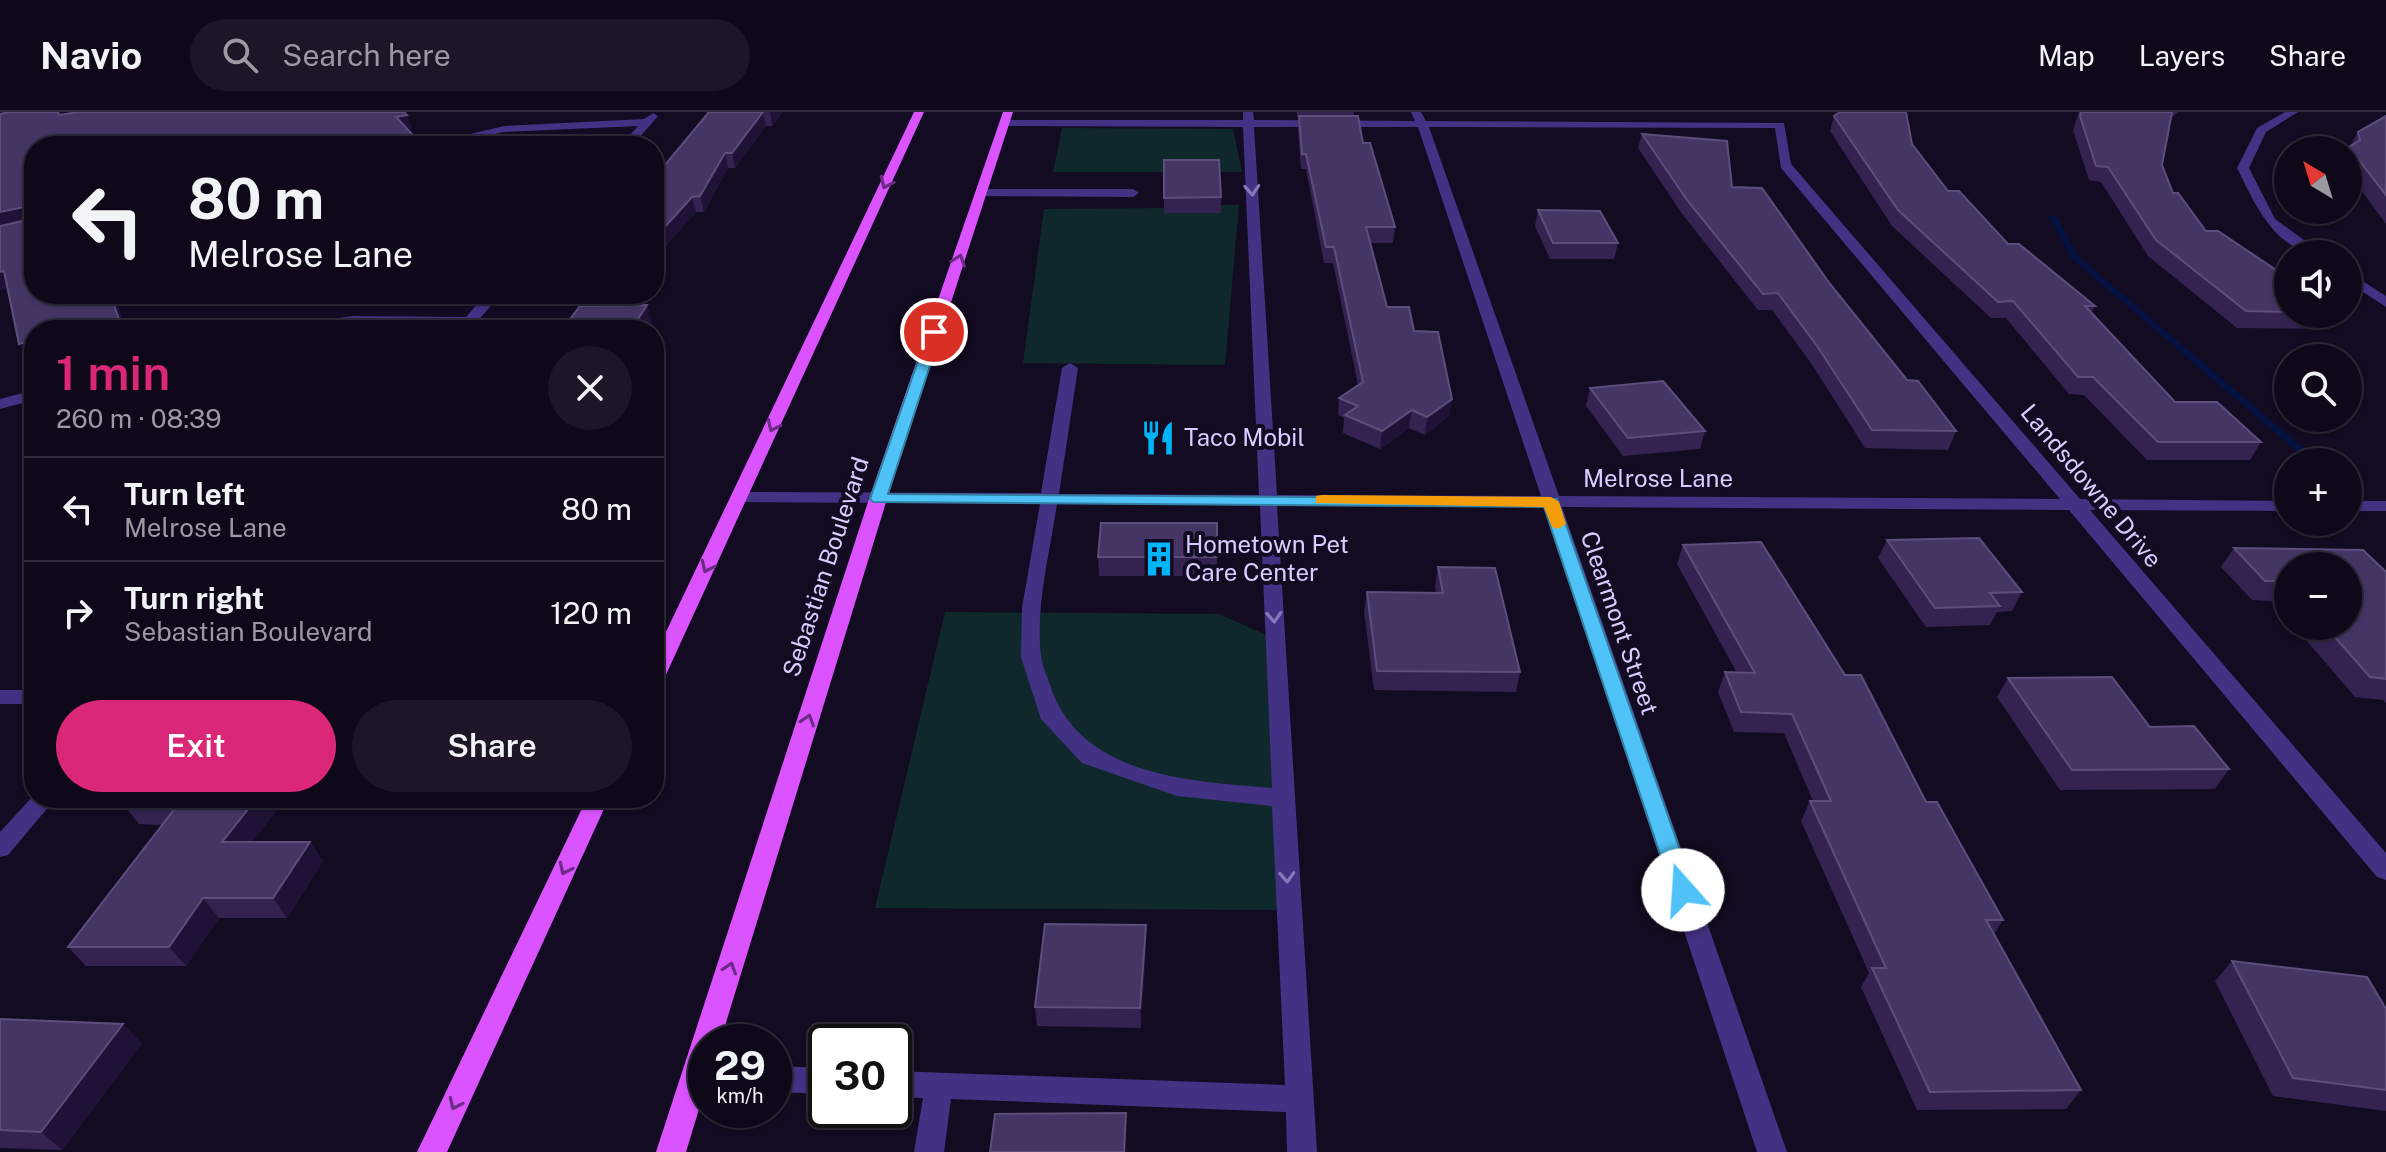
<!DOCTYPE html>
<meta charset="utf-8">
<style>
body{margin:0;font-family:"Public Sans",sans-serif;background:#1c1626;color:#f1f3f6;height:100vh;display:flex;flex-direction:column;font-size:30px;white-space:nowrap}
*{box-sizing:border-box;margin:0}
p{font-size:26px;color:#9b9aa2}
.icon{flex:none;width:44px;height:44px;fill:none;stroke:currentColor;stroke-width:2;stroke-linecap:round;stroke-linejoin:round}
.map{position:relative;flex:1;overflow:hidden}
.drawer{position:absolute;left:24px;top:208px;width:640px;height:488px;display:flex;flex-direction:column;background:#0e0819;border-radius:32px;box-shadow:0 2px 6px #0004,0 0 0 2px #2e2938}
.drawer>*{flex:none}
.top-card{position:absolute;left:24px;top:24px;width:640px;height:168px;border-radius:32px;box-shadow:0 2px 6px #0004,0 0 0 2px #2e2938;background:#0e0819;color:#f1f3f6;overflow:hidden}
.needle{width:52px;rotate:322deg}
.fabs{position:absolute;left:2274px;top:24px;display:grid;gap:16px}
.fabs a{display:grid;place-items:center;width:88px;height:88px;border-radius:50%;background:#0e0819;box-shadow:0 2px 6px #0004,0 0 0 2px #2e2938;font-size:40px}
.speed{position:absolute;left:688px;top:912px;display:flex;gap:16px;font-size:40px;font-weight:700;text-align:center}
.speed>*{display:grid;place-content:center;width:104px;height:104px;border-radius:50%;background:#0e0819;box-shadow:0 2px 6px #0004,0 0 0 2px #2e2938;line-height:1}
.speed small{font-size:20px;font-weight:400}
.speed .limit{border:4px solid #111;border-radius:12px;background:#fff;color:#111}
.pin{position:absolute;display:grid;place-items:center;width:68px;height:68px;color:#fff;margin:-34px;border:4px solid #fff;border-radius:50%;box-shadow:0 2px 8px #0007}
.me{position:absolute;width:88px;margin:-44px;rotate:341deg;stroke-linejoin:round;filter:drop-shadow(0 0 6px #0008)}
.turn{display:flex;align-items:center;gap:28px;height:168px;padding:0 32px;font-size:36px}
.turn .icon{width:104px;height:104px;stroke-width:2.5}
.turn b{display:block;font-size:56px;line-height:68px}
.round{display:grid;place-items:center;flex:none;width:84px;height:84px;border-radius:42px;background:#1c1626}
.head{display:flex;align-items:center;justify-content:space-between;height:136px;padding:0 32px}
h1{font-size:48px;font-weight:600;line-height:60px;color:#db2777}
.action{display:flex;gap:16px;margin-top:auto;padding:16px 32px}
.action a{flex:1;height:92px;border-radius:48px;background:#db2777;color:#fff;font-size:32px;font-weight:600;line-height:92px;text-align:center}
.action a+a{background:#1c1626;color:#f1f3f6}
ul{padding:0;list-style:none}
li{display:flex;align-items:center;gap:24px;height:104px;padding:0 32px;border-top:2px solid #2e2938}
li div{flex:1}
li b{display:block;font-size:30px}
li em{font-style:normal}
header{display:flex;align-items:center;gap:48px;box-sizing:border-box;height:112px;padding:0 40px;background:#0e0819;border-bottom:2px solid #2e2938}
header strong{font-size:38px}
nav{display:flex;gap:44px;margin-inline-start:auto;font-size:28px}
.search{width:560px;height:72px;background:#1c1626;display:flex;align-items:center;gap:20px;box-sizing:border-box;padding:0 28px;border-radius:44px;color:#9b9aa2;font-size:30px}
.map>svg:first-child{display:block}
.green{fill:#0e282c}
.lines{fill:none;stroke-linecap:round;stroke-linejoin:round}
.stream{fill:#051140;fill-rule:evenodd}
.minor{fill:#433284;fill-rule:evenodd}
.major{fill:#db53ff;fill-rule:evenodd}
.wall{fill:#342351}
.shaded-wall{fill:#1f1236}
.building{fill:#453564;stroke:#5d4d7c;stroke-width:2}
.oneway{stroke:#6d2b85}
.oneway2{stroke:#8777bb}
.route{fill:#4fc3f7;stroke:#337fa1;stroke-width:2}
.slow{fill:#f59e0b}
.labels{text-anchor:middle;stroke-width:8;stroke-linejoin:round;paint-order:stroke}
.poi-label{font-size:24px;fill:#daccff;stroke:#130b21;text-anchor:start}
.street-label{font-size:24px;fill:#daccff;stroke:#130b21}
</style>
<header>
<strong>Navio</strong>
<div class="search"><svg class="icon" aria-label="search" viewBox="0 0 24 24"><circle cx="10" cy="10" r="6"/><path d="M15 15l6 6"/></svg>Search here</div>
<nav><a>Map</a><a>Layers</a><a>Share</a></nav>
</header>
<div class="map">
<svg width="2386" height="1040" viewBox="0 0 2386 1040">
<rect width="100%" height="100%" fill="#130b21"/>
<g class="green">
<polygon points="1062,16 1233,17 1242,60 1053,60"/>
<polygon points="1220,93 1239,93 1225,253 1023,251 1044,97 1164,96 1165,101 1220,101"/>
<polygon points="945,500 1219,502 1266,523 1278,798 875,796"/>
</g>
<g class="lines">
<polygon class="stream" points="2050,103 2057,105 2077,143 2320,350 2309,350 2071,146 2049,105"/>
<g class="minor">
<path d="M1243 0H1253L1254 8 1415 9 1411 0H1421L1426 9 1784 11 1791 52 2080 387 2288 389V399L2090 398 2386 741V768L2377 765 2069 398 1562 395 1787 1040H1757L1544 395 1277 393 1317 1040H1287L1286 1000 951 987 944 1040H914L923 986 894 985V959L1285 973 1272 694 1177 684 1082 651 1041 607 1021 545 1022 496 1040 392 740 390 731 385 740 380 1041 381 1062 256 1070 251 1078 256 1059 382 1259 383 1243 15 1005 14 999 11 1005 8H1243ZM1254 15H1418L1541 384 1277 383ZM1429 15 1775 16 1781 56 2060 387 1559 384ZM1057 392 1260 393 1272 676C1190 669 1080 665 1050 573 1047 564 1042 553 1041 544 1035 494 1050 441 1057 392Z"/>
<path d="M2285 0H2298L2266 20 2249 56 2275 107 2323 142C2276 142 2255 92 2237 56L2257 16Z"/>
<polygon points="653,1 658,4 632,34 620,34 638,14 504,20 442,34 420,34 504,14 644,7"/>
<polygon points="981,77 1133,77 1139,81 1133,85 977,84 975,81"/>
<polygon points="2348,160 2386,184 2386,195 2348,170"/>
<polygon points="486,182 501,182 470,218 455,218 458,213 353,212 314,218 276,218 283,214 353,204 466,205"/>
<polygon points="34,278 34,288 0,297 0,287"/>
<rect x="2348" y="389" width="38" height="10"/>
<rect x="0" y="578" width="34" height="14"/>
<polygon points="34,683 34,686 56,686 8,743 0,745 0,720"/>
<polygon points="774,954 826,956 826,982 774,980"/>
</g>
<g class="major">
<polygon points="914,0 924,0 664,567 661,572 654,574 654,545"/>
<polygon points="1003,0 1013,0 887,387 720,930 706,930 706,974 686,1040 656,1040 869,387"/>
<polygon points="587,686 609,686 447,1040 417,1040"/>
</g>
</g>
<g class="wall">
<polygon points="709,0 783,0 772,14 766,14 735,56 728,56 704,100 696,100 654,147"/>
<polygon points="1297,0 1354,0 1354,4 1363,31 1395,115 1393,131 1370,131 1387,195 1414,219 1452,287 1449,304 1425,323 1409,316 1380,337 1343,321 1344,306 1338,303 1339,286 1358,273 1333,151 1324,151 1306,57 1301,57 1298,18 1299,5 1297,5"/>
<polygon points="2079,0 2178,0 2170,7 2162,53 2173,81 2206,119 2288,166 2288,202 2338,202 2328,217 2237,216 2148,144 2101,70 2089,68 2073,18"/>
<polygon points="1834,4 1912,32 1948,79 2008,132 2095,194 2092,200 2175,290 2261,330 2250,348 2147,348 2084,283 2069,282 2006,206 1991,206 1892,114 1830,19"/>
<polygon points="2386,4 2386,112 2348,60 2348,38 2358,20"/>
<polygon points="1642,22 1732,75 1830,172 1907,268 1956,319 1948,338 1865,336 1811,251 1772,198 1758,198 1683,103 1638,36"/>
<polygon points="1164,48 1221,85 1221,101 1164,101"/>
<polygon points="1538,98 1618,131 1614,147 1550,147 1535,114"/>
<polygon points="1590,276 1705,319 1700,337 1623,344 1586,294"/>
<polygon points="1217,411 1217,464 1099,464 1098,445"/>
<polygon points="1887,428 2022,480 2012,499 1997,500 1990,513 1926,515 1878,446"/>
<polygon points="1683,433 1926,690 2003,808 1994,822 2081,978 2066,997 1917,998 1861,875 1869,861 1801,709 1810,689 1813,689 1784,621 1734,620 1718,580 1725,560 1737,561 1677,452"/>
<polygon points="2234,436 2386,460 2386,591 2383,588 2355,585 2294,514 2348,514 2288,454 2288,507 2272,489 2252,488 2221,455"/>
<polygon points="1438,455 1520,560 1516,580 1374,578 1364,499 1367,480 1436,481 1435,474"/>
<polygon points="2008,566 2229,657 2215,677 2060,678 1997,585"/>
<polygon points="286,686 252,730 310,730 323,749 287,806 219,806 186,854 86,854 68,835 162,713 139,712 124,693"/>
<polygon points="1146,813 1146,833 1141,916 1037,914 1035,895"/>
<polygon points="2232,849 2386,897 2386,999 2273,984 2215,869"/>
<polygon points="0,907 142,931 62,1038 0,1036"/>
</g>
<g class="shaded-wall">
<polygon points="763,0 766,14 735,56 732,41"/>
<polygon points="770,0 783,0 772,14"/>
<polygon points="407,3 412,17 402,20 396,5"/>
<polygon points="725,41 728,56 704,100 700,84"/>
<polygon points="692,85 696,100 654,147 654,127"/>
<polygon points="24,95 33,111 0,118 0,100"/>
<polygon points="4,159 14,175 0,178 0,160"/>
<polygon points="110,182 114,182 126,218 75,218"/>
<polygon points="300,182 318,182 302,186"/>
<polygon points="647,193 652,210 647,218 631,218"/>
<polygon points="34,228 34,248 31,249 19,232"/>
<polygon points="1452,287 1449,304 1425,323 1427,305"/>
<polygon points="1412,298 1409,316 1380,337 1382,319"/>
<polygon points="257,686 286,686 237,750 222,730"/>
<polygon points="310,730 323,749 287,806 273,786"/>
<polygon points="203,786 219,806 186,854 169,835"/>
<polygon points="1146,813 1146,833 1141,916 1140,896"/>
<polygon points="123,912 142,931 62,1038 41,1020"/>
<polygon points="1126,1001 1127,1040 1124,1040"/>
</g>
<g class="building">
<polygon points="9,0 58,0 59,3 78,0 404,0 407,3 396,5 423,34 34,34 34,182 110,182 119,207 75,218 34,218 34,228 19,232 4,159 0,160 0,114 27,108 28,98 24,95 0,100 0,2"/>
<polygon points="709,0 763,0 732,41 725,41 700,84 692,85 654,127 654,66"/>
<polygon points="1840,0 1906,0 1912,32 1948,79 1959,79 2008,132 2019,132 2095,194 2085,194 2175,290 2217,290 2261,330 2158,330 2093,265 2078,265 2013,189 1998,190 1898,98 1834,4"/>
<polygon points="2081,0 2172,0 2162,53 2173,81 2178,81 2206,119 2218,119 2288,166 2288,200 2246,199 2156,128 2108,55 2096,54 2080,4"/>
<polygon points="1299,4 1358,4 1363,31 1370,31 1395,115 1366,115 1387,195 1409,195 1414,219 1438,220 1452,287 1427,305 1412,298 1382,319 1345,303 1358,294 1339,286 1363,270 1334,135 1326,135 1306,42 1302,42"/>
<polygon points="2386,4 2386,83 2349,35 2360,28 2358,20"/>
<polygon points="1642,22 1727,29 1732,75 1762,76 1830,172 1907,268 1918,269 1956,319 1872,318 1817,234 1778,181 1763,182 1687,88"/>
<polygon points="1164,48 1219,48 1221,85 1164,86"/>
<polygon points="1538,98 1600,99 1618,131 1553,131"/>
<polygon points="647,193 631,218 562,218 580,194"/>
<polygon points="1663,269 1705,319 1628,326 1590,276"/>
<polygon points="1101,411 1217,411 1217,445 1098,445"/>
<polygon points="1979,426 2022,480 1990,481 2000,494 1935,496 1887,428"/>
<polygon points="1761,430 1845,563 1861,563 1926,690 1937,690 2003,808 1986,808 2081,978 1930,980 1872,856 1886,856 1810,689 1831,689 1792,602 1741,600 1725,560 1755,561 1683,433"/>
<polygon points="2234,436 2363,438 2386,460 2386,567 2370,565 2325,514 2348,514 2348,454 2288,454 2288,472 2285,469 2265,469"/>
<polygon points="1438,455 1495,456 1520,560 1377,559 1367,480 1443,481"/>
<polygon points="2112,565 2150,615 2194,614 2229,657 2072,658 2008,566"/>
<polygon points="130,686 257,686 222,730 310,730 273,786 203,786 169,835 68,835 176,695 124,693"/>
<polygon points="1045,812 1146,813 1140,896 1035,895"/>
<polygon points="2232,849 2367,865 2386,897 2386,978 2293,966"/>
<polygon points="0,907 123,912 41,1020 0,1018"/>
<polygon points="1126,1001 1124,1040 990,1040 995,1002"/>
</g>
<defs><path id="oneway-chevron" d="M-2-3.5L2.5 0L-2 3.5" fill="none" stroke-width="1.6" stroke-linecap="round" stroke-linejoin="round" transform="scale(2)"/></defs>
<g class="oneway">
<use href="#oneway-chevron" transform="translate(886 71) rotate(115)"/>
<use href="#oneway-chevron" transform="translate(959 148) rotate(-71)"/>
<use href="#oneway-chevron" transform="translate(773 314) rotate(115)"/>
<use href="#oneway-chevron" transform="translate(707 455) rotate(115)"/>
<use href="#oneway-chevron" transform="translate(808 608) rotate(-72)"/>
<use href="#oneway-chevron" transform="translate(565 757) rotate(115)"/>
<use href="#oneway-chevron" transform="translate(730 856) rotate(-72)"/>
<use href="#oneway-chevron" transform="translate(455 992) rotate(115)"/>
</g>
<g class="oneway2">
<use href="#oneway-chevron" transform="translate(1252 78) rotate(87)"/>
<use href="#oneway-chevron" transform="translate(1274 505) rotate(87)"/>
<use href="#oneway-chevron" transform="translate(1287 765) rotate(87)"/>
</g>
<polygon class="route" points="934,216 941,220 888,382 1557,387 1694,778 1691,784 1683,787 1675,784 1672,778 1544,395 873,390 870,387 928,220"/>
<polygon class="slow" points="1322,383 1551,385 1559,390 1566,412 1558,417 1552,415 1544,395 1316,391 1316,384"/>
<defs>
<g id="restaurant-bare" transform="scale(2.76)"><path d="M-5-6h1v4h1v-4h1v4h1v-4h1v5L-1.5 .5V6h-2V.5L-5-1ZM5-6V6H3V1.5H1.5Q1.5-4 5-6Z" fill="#00b5f7" stroke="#130b21" stroke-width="2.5" paint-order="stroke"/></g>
<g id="building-bare" transform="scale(2.76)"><path d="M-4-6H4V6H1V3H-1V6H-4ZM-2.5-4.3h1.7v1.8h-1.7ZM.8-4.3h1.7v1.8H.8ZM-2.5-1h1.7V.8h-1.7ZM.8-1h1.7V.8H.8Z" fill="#00b5f7" stroke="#130b21" stroke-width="2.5" paint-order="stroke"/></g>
</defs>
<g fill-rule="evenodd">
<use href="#restaurant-bare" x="1158" y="326"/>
<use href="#building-bare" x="1159" y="447"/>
</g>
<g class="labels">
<g class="poi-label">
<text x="1184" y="334">Taco Mobil</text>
<text x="1185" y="441">Hometown Pet<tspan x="1185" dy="28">Care Center</tspan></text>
</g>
<g class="street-label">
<text x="1658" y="375">Melrose Lane</text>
<text transform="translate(2091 374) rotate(50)" y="8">Landsdowne Drive</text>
<text transform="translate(826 455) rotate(-72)" y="8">Sebastian Boulevard</text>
<text transform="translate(1619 511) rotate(71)" y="8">Clearmont Street</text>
</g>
</g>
</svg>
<div class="fabs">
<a><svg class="needle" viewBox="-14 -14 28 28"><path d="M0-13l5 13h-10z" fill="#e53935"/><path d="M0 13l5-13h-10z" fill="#9b9aa2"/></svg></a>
<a><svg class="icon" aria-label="sound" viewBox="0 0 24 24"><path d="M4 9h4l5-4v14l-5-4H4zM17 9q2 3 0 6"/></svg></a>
<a><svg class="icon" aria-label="search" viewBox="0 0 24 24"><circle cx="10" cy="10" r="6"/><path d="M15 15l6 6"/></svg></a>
<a>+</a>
<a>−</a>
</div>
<div class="speed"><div>29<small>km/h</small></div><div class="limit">30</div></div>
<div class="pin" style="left:934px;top:220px;background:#d93025"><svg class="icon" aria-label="arrive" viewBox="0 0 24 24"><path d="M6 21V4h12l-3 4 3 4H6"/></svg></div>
<svg class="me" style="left:1683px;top:778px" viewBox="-20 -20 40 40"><circle r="19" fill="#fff"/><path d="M0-13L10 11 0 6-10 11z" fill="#4fc3f7"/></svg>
<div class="top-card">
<div class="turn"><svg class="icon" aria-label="left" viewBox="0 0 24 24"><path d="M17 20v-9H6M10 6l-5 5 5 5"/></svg><div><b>80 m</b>Melrose Lane</div></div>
</div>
<section class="drawer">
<div class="head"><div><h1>1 min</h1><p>260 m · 08:39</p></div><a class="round"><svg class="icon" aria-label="close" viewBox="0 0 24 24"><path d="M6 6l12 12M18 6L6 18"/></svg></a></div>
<ul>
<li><svg class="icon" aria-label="left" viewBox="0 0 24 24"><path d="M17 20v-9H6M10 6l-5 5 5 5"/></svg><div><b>Turn left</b><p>Melrose Lane</p></div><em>80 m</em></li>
<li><svg class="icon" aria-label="right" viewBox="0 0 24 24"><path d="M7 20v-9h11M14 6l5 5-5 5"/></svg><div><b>Turn right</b><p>Sebastian Boulevard</p></div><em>120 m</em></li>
</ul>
<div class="action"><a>Exit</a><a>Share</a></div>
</section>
</div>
